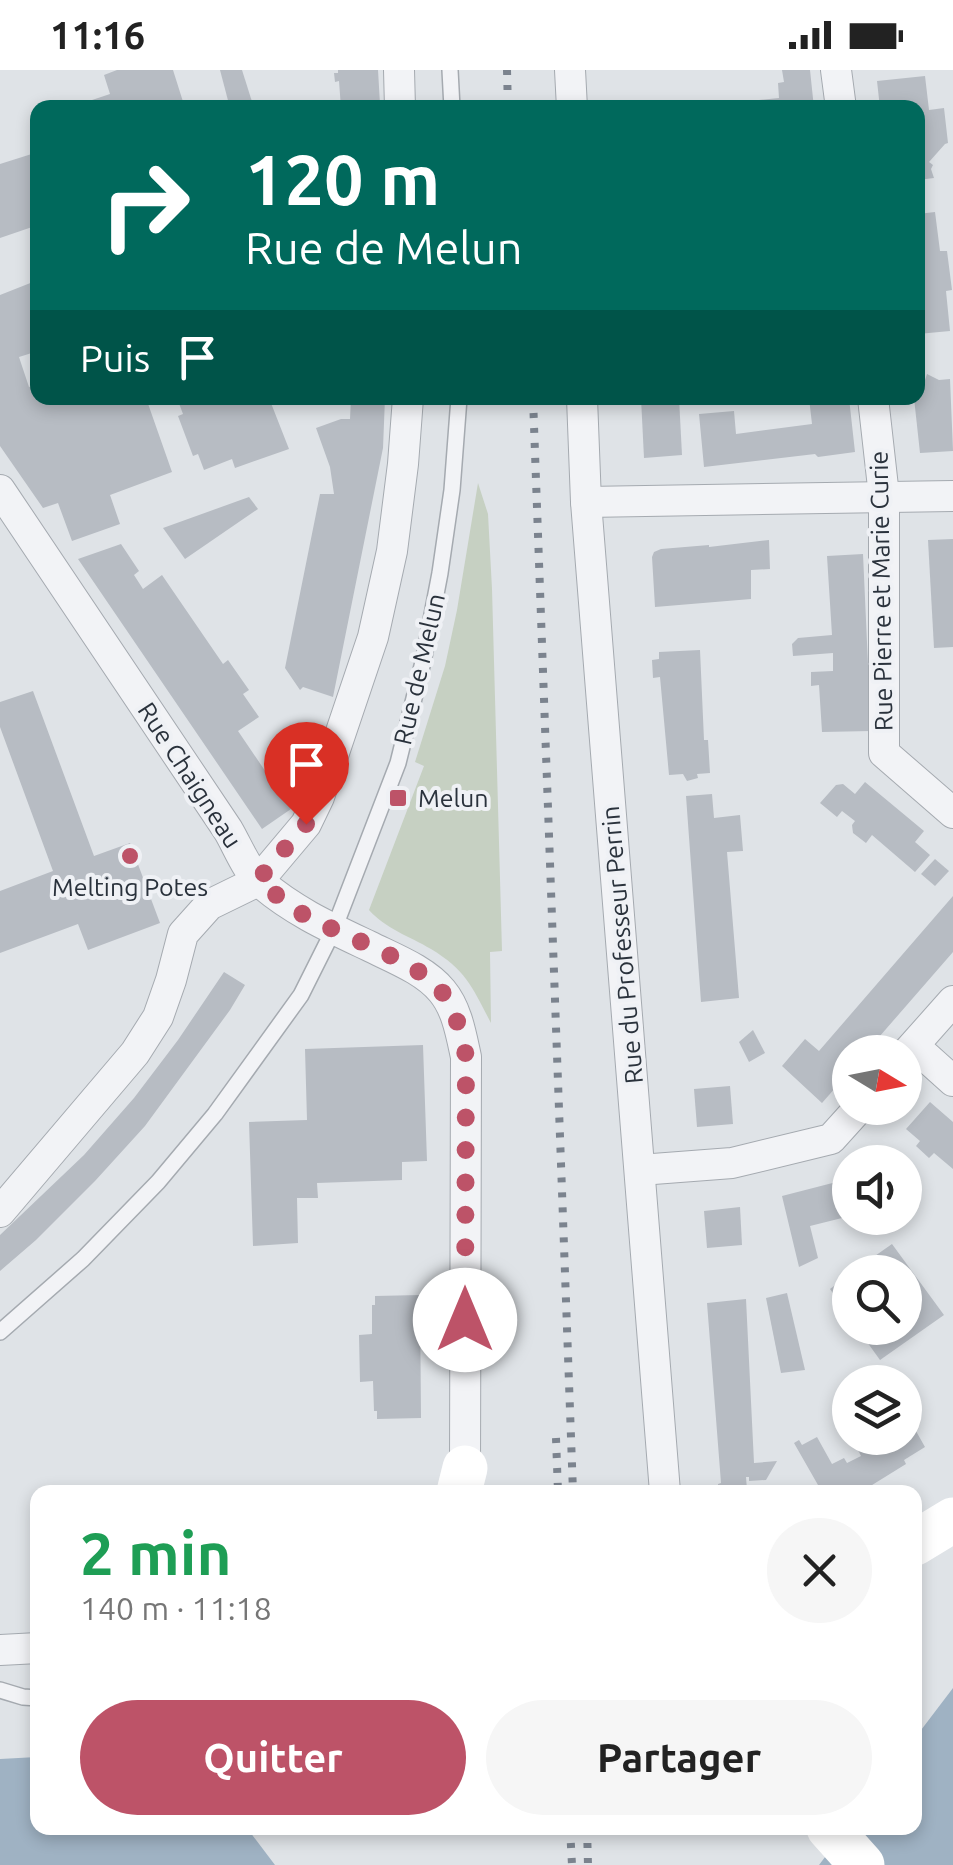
<!DOCTYPE html>
<html lang="fr">
<meta charset="utf-8">
<style>
body{margin:0;font-family:Ubuntu,sans-serif;background:#f6f6f6;color:#222;height:100vh;display:flex;flex-direction:column;font-size:38px;white-space:nowrap}
*{box-sizing:border-box;margin:0}
p{font-size:32px;color:#767676}
.icon{flex:none;width:55px;height:55px;fill:none;stroke:currentColor;stroke-width:2;stroke-linecap:round;stroke-linejoin:round}
.map{position:relative;flex:1;overflow:hidden}
.drawer{position:absolute;left:30px;top:1415px;width:892px;height:350px;display:flex;flex-direction:column;background:#fff;border-radius:20px;box-shadow:0 5px 15px #0003}
.drawer>*{flex:none}
.top-card{position:absolute;left:30px;top:30px;width:895px;height:305px;border-radius:20px;box-shadow:0 5px 15px #0003;background:#00695c;color:#fff;overflow:hidden}
.needle{width:65px;rotate:100deg}
.buttons{position:absolute;left:832px;top:965px;display:grid;gap:20px}
.buttons a{display:grid;place-items:center;width:90px;height:90px;border-radius:50%;background:#fff;box-shadow:0 5px 15px #0003;font-size:50px}
.pin{position:absolute;display:grid;place-items:center;width:85px;height:85px;color:#fff;margin:-102px -42px;border-radius:50% 50% 50% 0;rotate:-45deg;box-shadow:0 0 10px #0007}
.pin .icon{rotate:45deg}
.me{position:absolute;width:110px;margin:-55px;rotate:0deg;stroke-linejoin:round;filter:drop-shadow(0 0 8px #0008)}
.turn{display:flex;align-items:center;gap:35px;height:210px;padding:0 50px;font-size:45px}
.turn .icon{width:130px;height:130px;stroke-width:2.5}
.turn b{display:block;font-size:70px;line-height:85px}
.then{display:flex;align-items:center;height:95px;padding:0 50px;background:#0003;gap:20px;font-size:38px}
.round{display:grid;place-items:center;flex:none;width:105px;height:105px;border-radius:52px;background:#f6f6f6}
.head{display:flex;align-items:center;justify-content:space-between;height:170px;padding:0 50px}
h1{font-size:60px;font-weight:700;line-height:75px;color:#1e9e55}
.primary-button{display:flex;gap:20px;margin-top:auto;padding:20px 50px}
.primary-button a{flex:1;height:115px;border-radius:60px;background:#bd5368;color:#fff;font-size:40px;font-weight:700;line-height:115px;text-align:center}
.primary-button a+a{background:#f6f6f6;color:#222}
.status{display:flex;justify-content:space-between;align-items:center;height:70px;padding:0 50px;background:#fff;direction:ltr}
.status svg{height:28px;fill:currentColor}
.map>svg:first-child{display:block}
.green{fill:#c6d0c2}
.water{fill:#9fb2c3}
.building{fill:#b7bcc3}
.lines{fill:none;stroke-linecap:round;stroke-linejoin:round}
.lane-casing{stroke:#a5aab0;stroke-width:18}
.street-casing{stroke:#a5aab0;stroke-width:32}
.lane{stroke:#f2f3f6;stroke-width:15}
.street{stroke:#f2f3f6;stroke-width:30}
.secondary{stroke:#fff;stroke-width:45}
.rail{stroke:#7b838e;stroke-width:8;stroke-dasharray:5 10;stroke-linecap:butt}
.route{stroke:#bd5368;stroke-width:18;stroke-dasharray:0 32.4}
.poi-dot{fill:#bd5368;stroke:#eff1f5;stroke-width:4}
.labels{text-anchor:middle;stroke-width:8;stroke-linejoin:round;paint-order:stroke}
.street-label{font-size:25px;fill:#2a323c;stroke:#eff1f5}
.poi-label{font-size:25px;fill:#2a323c;stroke:#eff1f5;text-anchor:start}
</style>
<div class="status"><b>11:16</b><svg viewBox="0 0 49 12"><path d="M0 12V9h3v3zM5 12V6h3v6zM10 12V3h3v9zM15 12V0h3v12zM26 1h20v11H26zM47 4h2v5h-2z"/></svg></div>
<div class="map">
<svg width="953" height="1795" viewBox="0 0 953 1795">
<rect width="100%" height="100%" fill="#dfe3e7"/>
<path class="green" d="M478 413 488 444 492 519 502 881 490 882 491 953C472 917 467 901 431 879 409 866 386 859 369 840L424 696 415 692 445 596 457 540Z"/>
<g class="water">
<polygon points="953,1618 953,1795 819,1795 847,1758 915,1758 915,1668"/>
<polygon points="37,1687 38,1758 247,1758 275,1795 0,1795 0,1689"/>
</g>
<g class="building">
<polygon points="117,0 173,0 185,38 91,38 89,31 110,24 104,5"/>
<polygon points="220,0 242,0 254,38 230,38"/>
<polygon points="338,0 378,0 380,34 377,38 341,38 339,11 335,12 334,3 338,3"/>
<polygon points="782,0 810,0 814,38 760,38 759,30 779,28 778,13 784,12"/>
<polygon points="925,6 929,40 944,38 948,73 945,74 929,92 933,95 931,99 934,108 918,110 918,38 880,38 877,11"/>
<polygon points="38,82 38,155 0,168 0,94"/>
<polygon points="935,142 940,181 947,181 952,220 946,221 950,261 918,264 918,144"/>
<polygon points="38,210 38,281 19,287 29,317 38,314 38,328 146,328 172,402 110,425 120,454 72,471 58,433 43,438 0,376 0,225"/>
<polygon points="927,304 939,310 950,309 953,381 920,383 914,328 918,328 918,314 924,313"/>
<polygon points="177,328 269,328 289,379 235,398 232,389 204,400 198,384 193,386 178,346 183,344"/>
<polygon points="351,328 385,328 383,378 333,627 303,617 300,620 285,598 320,424 334,424 330,397 316,358 341,349 350,349"/>
<polygon points="641,328 679,328 682,385 644,388"/>
<polygon points="809,328 849,328 855,382 818,387 815,384 704,397 699,344 734,341 736,364 812,354"/>
<polygon points="249,427 258,439 185,489 163,458"/>
<polygon points="953,469 953,577 934,578 928,470"/>
<polygon points="769,470 770,499 751,500 751,529 655,537 652,487 654,482 661,479 709,475 709,477"/>
<polygon points="121,474 139,501 134,505 143,519 162,505 223,594 228,590 249,620 243,624 259,647 238,661 291,739 262,759 78,489"/>
<polygon points="863,484 871,661 822,662 819,615 811,616 811,602 833,601 833,583 793,586 792,574 798,568 832,565 827,486"/>
<polygon points="700,580 704,670 708,670 710,703 697,704 698,708 687,711 683,704 669,705 660,607 653,608 652,590 659,589 659,582"/>
<polygon points="33,621 94,786 130,773 160,853 88,880 78,854 0,883 0,821 53,801 0,657 0,632"/>
<polygon points="865,712 924,761 915,772 930,785 915,802 872,765 866,773 853,763 852,755 855,751 842,741 837,747 820,733 836,715 843,714 855,724"/>
<polygon points="712,724 714,748 740,745 743,781 727,782 739,928 701,932 686,726"/>
<polygon points="935,789 949,801 935,816 921,804"/>
<polygon points="953,826 953,882 866,982 850,982 850,1001 822,1033 782,996 805,969 819,981"/>
<polygon points="224,902 245,915 230,940 145,1056 95,1111 36,1170 0,1201 0,1165 84,1085 134,1028 178,970"/>
<polygon points="753,960 765,983 749,992 739,972"/>
<polygon points="423,975 427,1091 402,1092 402,1110 317,1113 318,1128 297,1128 298,1173 253,1176 249,1052 307,1050 305,979"/>
<polygon points="730,1016 733,1054 697,1057 694,1019"/>
<polygon points="930,1032 953,1052 953,1099 934,1083 929,1088 916,1076 920,1071 906,1059"/>
<polygon points="848,1109 850,1146 810,1156 818,1188 799,1197 782,1126"/>
<polygon points="740,1137 742,1175 707,1178 704,1141"/>
<polygon points="892,1174 944,1245 880,1290 857,1258 905,1258 905,1202 852,1202"/>
<polygon points="850,1204 850,1248 830,1219"/>
<polygon points="787,1223 805,1300 781,1303 766,1228"/>
<polygon points="420,1225 421,1348 377,1349 377,1341 374,1341 373,1311 360,1312 359,1265 372,1264 372,1235 375,1235 375,1226"/>
<polygon points="746,1229 754,1393 777,1391 766,1410 749,1411 749,1407 746,1407 747,1420 741,1420 741,1422 718,1422 718,1414 721,1413 707,1233"/>
<polygon points="908,1347 925,1377 904,1390 906,1394 864,1420 865,1422 847,1422 842,1415 828,1422 822,1422 794,1373 799,1370 802,1375 817,1367 832,1394 844,1388 847,1393 861,1386 852,1368 905,1368 905,1348"/>
</g>
<g class="lines">
<g class="lane-casing">
<g id="lane">
<polyline points="450,0 452,38"/>
<polyline points="0,1262 83,1189 158,1112 215,1044 301,925 334,859 398,693 423,592 440,503 452,420 459,328"/>
<polyline points="0,1620 23,1627 38,1628"/>
</g>
</g>
<g class="street-casing">
<g id="street">
<polyline points="399,0 400,38"/>
<polyline points="570,0 572,38"/>
<polyline points="836,0 841,38"/>
<polyline points="582,328 586,432 665,1422"/>
<polyline points="873,328 884,426 884,683 953,743"/>
<path d="M0 420 228 760C238 777 247 801 261 813 293 841 331 858 369 876 393 888 425 900 442 921 457 939 461 964 466 987L465 1398"/>
<polyline points="586,432 953,426"/>
<polyline points="914,976 953,1011"/>
<polyline points="905,985 953,931"/>
<polyline points="640,1100 732,1093 831,1069 859,1038"/>
<polyline points="0,1142 135,983 158,947 171,910 183,864 209,835 258,811 306,754 319,727 373,567 392,481 403,394 408,328"/>
<polyline points="0,1580 38,1578"/>
</g>
</g>
<use href="#lane" class="lane"/>
<use href="#street" class="street"/>
<g class="secondary">
<polyline points="459,1422 465,1398"/>
<polyline points="915,1473 953,1450"/>
<polyline points="829,1758 862,1795"/>
</g>
<g class="rail">
<polyline points="507,0 508,38"/>
<polyline points="533,328 573,1422"/>
<polyline points="556,1368 558,1422"/>
<polyline points="570,1758 572,1795"/>
<polyline points="587,1758 588,1795"/>
</g>
</g>
<g class="lines">
<path class="route" d="M306 754 258 810C272 821 286 834 301 843 338 865 418 890 442 922 456 940 461 964 466 986L465 1250"/>
</g>
<g class="poi-dot">
<rect x="388" y="718" width="20" height="20" rx="5"/>
<circle cx="130" cy="786" r="10"/>
</g>
<g class="labels">
<g class="street-label">
<text transform="translate(881 521) rotate(-91)" y="9">Rue Pierre et Marie Curie</text>
<text transform="translate(419 599) rotate(-77)" y="9">Rue de Melun</text>
<text transform="translate(190 705) rotate(57)" y="9">Rue Chaigneau</text>
<text transform="translate(622 875) rotate(-95)" y="9">Rue du Professeur Perrin</text>
</g>
<g class="poi-label">
<text x="418" y="737">Melun</text>
<text x="130" y="826" text-anchor="middle">Melting Potes</text>
</g>
</g>
</svg>
<div class="buttons">
<a><svg class="needle" viewBox="-14 -14 28 28"><path d="M0-13l5 13h-10z" fill="#e53935"/><path d="M0 13l5-13h-10z" fill="#767676"/></svg></a>
<a><svg class="icon" aria-label="sound" viewBox="0 0 24 24"><path d="M4 9h4l5-4v14l-5-4H4zM17 9q2 3 0 6"/></svg></a>
<a><svg class="icon" aria-label="search" viewBox="0 0 24 24"><circle cx="10" cy="10" r="6"/><path d="M15 15l6 6"/></svg></a>
<a><svg class="icon" aria-label="layers" viewBox="0 0 24 24"><path d="M12 4l9 5-9 5-9-5zM3 14l9 5 9-5"/></svg></a>
</div>
<div class="pin" style="left:306px;top:754px;background:#d93025"><svg class="icon" aria-label="arrive" viewBox="0 0 24 24"><path d="M6 21V4h12l-3 4 3 4H6"/></svg></div>
<svg class="me" style="left:465px;top:1250px" viewBox="-20 -20 40 40"><circle r="19" fill="#fff"/><path d="M0-13L10 11 0 6-10 11z" fill="#bd5368"/></svg>
<div class="top-card">
<div class="turn"><svg class="icon" aria-label="right" viewBox="0 0 24 24"><path d="M7 20v-9h11M14 6l5 5-5 5"/></svg><div><b>120 m</b>Rue de Melun</div></div>
<div class="then">Puis<svg class="icon" aria-label="arrive" viewBox="0 0 24 24"><path d="M6 21V4h12l-3 4 3 4H6"/></svg></div>
</div>
<section class="drawer">
<div class="head"><div><h1>2 min</h1><p>140 m · 11:18</p></div><a class="round"><svg class="icon" aria-label="close" viewBox="0 0 24 24"><path d="M6 6l12 12M18 6L6 18"/></svg></a></div>
<div class="primary-button"><a>Quitter</a><a>Partager</a></div>
</section>
</div>
